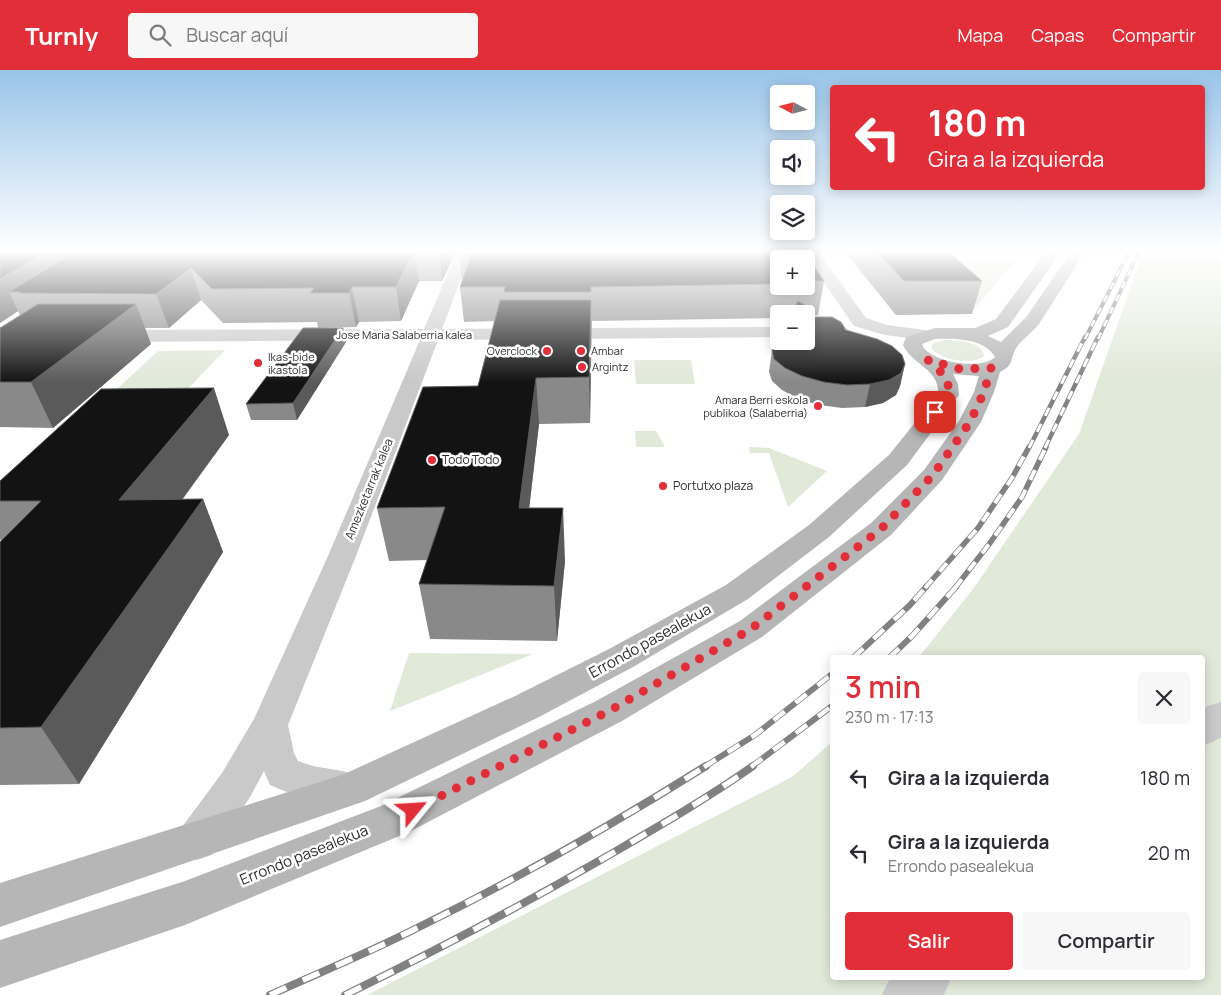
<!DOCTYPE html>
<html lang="es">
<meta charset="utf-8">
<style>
body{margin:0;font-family:Manrope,sans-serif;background:#f7f7f7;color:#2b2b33;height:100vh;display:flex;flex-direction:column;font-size:19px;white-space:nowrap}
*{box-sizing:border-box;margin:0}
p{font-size:16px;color:#7c7c81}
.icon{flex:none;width:28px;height:28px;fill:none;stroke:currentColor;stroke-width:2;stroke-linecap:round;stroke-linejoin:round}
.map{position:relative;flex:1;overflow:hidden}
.side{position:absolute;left:830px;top:585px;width:375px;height:325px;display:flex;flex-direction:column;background:#fff;border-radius:5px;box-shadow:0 2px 12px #0003}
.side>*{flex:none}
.banner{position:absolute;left:830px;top:15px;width:375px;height:105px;border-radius:5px;box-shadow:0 2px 12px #0003;background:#e22e38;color:#fff;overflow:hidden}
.needle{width:32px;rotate:277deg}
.buttons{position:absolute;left:770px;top:15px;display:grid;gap:10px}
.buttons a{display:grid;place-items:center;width:45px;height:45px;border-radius:5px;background:#fff;box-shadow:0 2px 12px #0003;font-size:25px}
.pin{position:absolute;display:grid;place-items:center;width:42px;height:42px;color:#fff;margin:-21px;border-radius:10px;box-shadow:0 2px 8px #0006}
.me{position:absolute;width:55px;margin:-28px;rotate:63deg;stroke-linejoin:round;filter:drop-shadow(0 0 4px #0008)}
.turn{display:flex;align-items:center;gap:18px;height:105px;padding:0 15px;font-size:22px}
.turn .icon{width:65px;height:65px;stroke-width:2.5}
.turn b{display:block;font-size:35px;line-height:42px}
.round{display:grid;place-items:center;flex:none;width:52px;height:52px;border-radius:5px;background:#f7f7f7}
.head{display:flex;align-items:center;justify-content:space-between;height:85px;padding:0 15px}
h1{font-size:30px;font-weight:600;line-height:38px;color:#e22e38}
.action{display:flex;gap:10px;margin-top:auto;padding:10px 15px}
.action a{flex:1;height:58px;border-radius:5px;background:#e22e38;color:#fff;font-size:20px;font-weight:600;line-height:58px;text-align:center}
.action a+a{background:#f7f7f7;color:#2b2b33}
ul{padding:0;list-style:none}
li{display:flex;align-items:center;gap:15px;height:75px;padding:0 15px}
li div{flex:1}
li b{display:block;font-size:19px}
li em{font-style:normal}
header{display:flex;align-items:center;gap:30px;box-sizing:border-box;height:70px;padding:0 25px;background:#e22e38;color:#fff}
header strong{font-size:24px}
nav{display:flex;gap:28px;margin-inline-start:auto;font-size:18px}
.search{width:350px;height:45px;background:#f7f7f7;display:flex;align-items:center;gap:12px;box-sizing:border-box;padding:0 18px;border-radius:5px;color:#7c7c81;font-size:19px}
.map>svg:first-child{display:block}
.green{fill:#e1e9d9}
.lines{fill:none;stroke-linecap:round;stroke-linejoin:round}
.street{fill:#c9c9c9;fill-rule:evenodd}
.secondary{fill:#b6b6b6;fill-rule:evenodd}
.rail-far4-casing{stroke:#818181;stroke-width:4}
.rail-far3-casing{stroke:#818181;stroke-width:4.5}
.rail-far2-casing{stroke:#818181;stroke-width:5.5}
.rail-far1-casing{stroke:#818181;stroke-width:6}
.rail-casing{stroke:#818181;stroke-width:8}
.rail-far4{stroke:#fff;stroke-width:2.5;stroke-dasharray:7;stroke-linecap:butt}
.rail-far3{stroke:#fff;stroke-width:3;stroke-dasharray:9;stroke-linecap:butt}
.rail-far2{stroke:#fff;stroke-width:4;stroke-dasharray:11;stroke-linecap:butt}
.rail-far1{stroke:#fff;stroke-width:4.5;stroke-dasharray:14;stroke-linecap:butt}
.rail{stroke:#fff;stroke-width:5.5;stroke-dasharray:18;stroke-linecap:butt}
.wall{fill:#898989;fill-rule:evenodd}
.shaded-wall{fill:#5a5a5a}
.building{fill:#131313;stroke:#5a5a5a}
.route{stroke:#e22e38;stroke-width:9;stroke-dasharray:0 16.2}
.poi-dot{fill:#e22e38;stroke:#fff;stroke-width:2}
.labels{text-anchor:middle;stroke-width:5;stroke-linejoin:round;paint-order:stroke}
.far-street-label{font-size:11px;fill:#2c2c2c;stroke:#fff}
.far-poi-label{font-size:11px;fill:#2c2c2c;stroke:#fff;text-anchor:start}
.poi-label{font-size:12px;fill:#2c2c2c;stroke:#fff;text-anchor:start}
.street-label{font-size:12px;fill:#2c2c2c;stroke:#fff}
.near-street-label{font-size:15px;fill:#2c2c2c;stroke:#fff}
</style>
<header>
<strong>Turnly</strong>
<div class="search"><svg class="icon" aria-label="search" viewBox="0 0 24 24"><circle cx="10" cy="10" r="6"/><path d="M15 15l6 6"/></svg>Buscar aquí</div>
<nav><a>Mapa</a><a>Capas</a><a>Compartir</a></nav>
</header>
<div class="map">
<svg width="1221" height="925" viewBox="0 0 1221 925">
<rect width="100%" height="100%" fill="#fff"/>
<g class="green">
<polygon points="1143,182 1221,182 1221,925 367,925 792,707 832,672 832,908 1202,908 1202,588 919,587 973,519 1079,364"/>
<polygon points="930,191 1015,191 977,236"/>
<path d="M945 270C957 270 982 271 984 286 971 296 943 290 932 279V276L934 273Z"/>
<polygon points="225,280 155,353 80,353 158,281"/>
<polygon points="634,290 691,290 695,314 636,314"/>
<polygon points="635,361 656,361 665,377 636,377"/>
<polygon points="749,377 769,378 827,401 788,437 769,383 750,383"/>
<polygon points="409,583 533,584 390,641"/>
</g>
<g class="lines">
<g class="street">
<path d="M457 182H471L442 259 779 257V267L438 270 356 486 288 655 294 683 298 691C319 700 340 698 361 706L367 718 361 730C329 741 299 727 270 715L264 701 250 727 212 785 197 790 182 785 176 771 182 757 222 703 254 649 328 486 420 270 111 272 105 270 102 266 105 262 111 260 424 259Z"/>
<polygon points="803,182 818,182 866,248 887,255 932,261 935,265 932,269 926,270 885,265 854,256"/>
<polygon points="1221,632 1221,667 1215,671 1202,676 1202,640 1208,636"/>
<polygon points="890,908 951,908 944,925 882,925"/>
</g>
<path class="secondary" d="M1046 182H1061L1008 257 988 266 1001 272 1027 246 1071 182H1085L1039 254C1033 262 1021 270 1017 277 1009 288 1016 294 1000 302L994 322 981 352 942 410 891 465 762 567 622 651 409 762 185 855 0 918V870L185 811 381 736 596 631 740 551 871 453 924 400 959 351 974 322 979 306 953 304 958 314 959 325 907 395 829 467 748 529 633 597 539 647 365 731 0 857V813L342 705 513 627 609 579 726 515 809 455 889 385 938 324C940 299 912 295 903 275L906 267 935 258H975L996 249ZM935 269C953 268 985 268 995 287 982 301 927 292 922 274Z"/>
<g class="rail-far4-casing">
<g id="rail-far4">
<polyline points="1085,269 1129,182"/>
<polyline points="1098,269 1139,182"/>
</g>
</g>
<g class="rail-far3-casing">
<g id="rail-far3">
<polyline points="1029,378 1085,267"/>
<polyline points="1045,378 1098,267"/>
</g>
</g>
<g class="rail-far2-casing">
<g id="rail-far2">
<polyline points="925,518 978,458 1012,408 1029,377"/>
<polyline points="955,518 990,473 1022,427 1046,377"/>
</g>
</g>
<g class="rail-far1-casing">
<g id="rail-far1">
<polyline points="853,588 910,535 926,517"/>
<polyline points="889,588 912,566 956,517"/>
<polyline points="704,697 755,665 832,604"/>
<polyline points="751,697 832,636"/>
</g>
</g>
<g class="rail-casing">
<g id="rail">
<path d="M270 925C318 903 368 883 415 859 515 810 612 755 706 696"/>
<path d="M345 925C433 882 519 837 604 788 654 759 705 730 753 696"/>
</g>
</g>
<use href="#rail-far4" class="rail-far4"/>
<use href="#rail-far3" class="rail-far3"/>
<use href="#rail-far2" class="rail-far2"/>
<use href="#rail-far1" class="rail-far1"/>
<use href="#rail" class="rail"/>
</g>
<g class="wall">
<polygon points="0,182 456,182 442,211 419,211 401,251 359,252 356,257 318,258 317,252 223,253 201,230 169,258 145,258 151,274 53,358 0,357 0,258 20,246 18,241 0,253"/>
<path d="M459 182H805L824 211 818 245H808V247L846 260 905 294 900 316 896 325 883 333 865 337 842 338 819 335 798 329 782 320 772 311 769 302 772 280 806 244H779V248L592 251 590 353 539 354 529 438 565 491 557 571 430 569 419 514 427 490 389 491 377 438 478 316 495 251 464 252 460 217 462 211ZM779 189H806V216H779Z"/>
<polygon points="845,182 949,182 982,211 972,244 896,245"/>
<polygon points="343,258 346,272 297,350 251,350 246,334"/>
<polygon points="229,365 182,430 203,429 223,482 79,714 0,715 0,472 1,471 0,469 0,411"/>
</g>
<g class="shaded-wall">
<polygon points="46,182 109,182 21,222 9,222 18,241 0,253 0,209"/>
<polygon points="413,182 414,182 419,211 401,251 396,217"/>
<polygon points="439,182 456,182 442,211"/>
<polygon points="191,198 201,230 169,258 156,224"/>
<polygon points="352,217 359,252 356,257 349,223"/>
<polygon points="591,230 591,271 590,353 589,307"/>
<polygon points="136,234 151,274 53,358 31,312"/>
<polygon points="343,258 346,272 297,350 293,333"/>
<polygon points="905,294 900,316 896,325 883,333 865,337 870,314"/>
<polygon points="536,308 539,354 523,491 519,438"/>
<polygon points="214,318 229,365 143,483 119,430"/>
<polygon points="203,429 223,482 79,714 41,657"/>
<polygon points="563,438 565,491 557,571 554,516"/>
</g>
<g class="building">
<polygon points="0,182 46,182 0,209"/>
<polygon points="74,182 413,182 396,217 352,217 349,223 310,223 314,218 212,219 191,198 156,224 19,223 21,222 9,222"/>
<polygon points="472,182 805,182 824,211 806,211 806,189 779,189 779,214 591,217 591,222 504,222 505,217 460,217"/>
<polygon points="877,182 949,182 982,211 904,211"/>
<polygon points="500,230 591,230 589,307 536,308 519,438 563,438 554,516 419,514 445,437 377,438 423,317 478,316"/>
<polygon points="798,231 807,236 808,247 832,247 841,252 846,260 877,269 892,276 902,285 905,294 901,303 889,310 870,314 847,315 824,312 802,306 785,298 774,289 772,280 779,267 779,271 806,271 806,244 791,244"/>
<polygon points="38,234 136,234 31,312 0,312 0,258"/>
<polygon points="303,258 343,258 293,333 246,334"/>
<polygon points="214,318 119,430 203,429 41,657 0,658 0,472 41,431 0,431 0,411 101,319"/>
</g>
<linearGradient id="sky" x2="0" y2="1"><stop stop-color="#99c4e9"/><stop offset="0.58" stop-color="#fff"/><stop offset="1" stop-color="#fff" stop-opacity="0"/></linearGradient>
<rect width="1221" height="312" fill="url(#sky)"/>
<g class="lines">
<path class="route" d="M413 740 609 641 751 559 881 459 933 405 970 352 984 322 991 298 960 299 928 290C953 312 954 316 935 342"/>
</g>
<g class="poi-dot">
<circle cx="547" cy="281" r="5"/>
<circle cx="581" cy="281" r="5"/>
<circle cx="258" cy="293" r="5"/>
<circle cx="582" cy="297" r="5"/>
<circle cx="818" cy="336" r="5"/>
<circle cx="432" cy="390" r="5"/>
<circle cx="663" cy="416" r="5"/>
</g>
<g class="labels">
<g class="far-street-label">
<text x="404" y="269">Jose Maria Salaberria kalea</text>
</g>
<g class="far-poi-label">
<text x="537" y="285" text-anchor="end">Overclock</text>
<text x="591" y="285">Ambar</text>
<text x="268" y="291">Ikas-bide<tspan x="268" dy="13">ikastola</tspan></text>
<text x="592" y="301">Argintz</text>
<text x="808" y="334" text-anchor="end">Amara Berri eskola<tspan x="808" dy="13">publikoa (Salaberria)</tspan></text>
</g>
<g class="poi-label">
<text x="442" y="394">Todo Todo</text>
<text x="673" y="420">Portutxo plaza</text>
</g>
<g class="street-label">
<text transform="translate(369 419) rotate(-68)" y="4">Amezketarrak kalea</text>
</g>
<g class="near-street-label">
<text transform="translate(650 571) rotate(-29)" y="5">Errondo pasealekua</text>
<text transform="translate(304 785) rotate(-22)" y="5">Errondo pasealekua</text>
</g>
</g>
</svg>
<div class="buttons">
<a><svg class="needle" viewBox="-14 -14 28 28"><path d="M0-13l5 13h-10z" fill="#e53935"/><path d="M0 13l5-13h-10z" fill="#7c7c81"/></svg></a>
<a><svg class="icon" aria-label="sound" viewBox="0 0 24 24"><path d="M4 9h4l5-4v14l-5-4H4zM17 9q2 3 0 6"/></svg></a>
<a><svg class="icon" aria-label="layers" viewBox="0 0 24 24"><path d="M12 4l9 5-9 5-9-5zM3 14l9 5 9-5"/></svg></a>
<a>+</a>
<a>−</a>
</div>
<div class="pin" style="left:935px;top:342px;background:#d93025"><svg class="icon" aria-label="arrive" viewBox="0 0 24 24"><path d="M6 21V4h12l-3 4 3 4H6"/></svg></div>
<svg class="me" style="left:413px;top:740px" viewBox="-20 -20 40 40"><path d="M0-17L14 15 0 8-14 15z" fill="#e22e38" stroke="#fff" stroke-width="4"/></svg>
<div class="banner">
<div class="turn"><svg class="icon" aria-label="left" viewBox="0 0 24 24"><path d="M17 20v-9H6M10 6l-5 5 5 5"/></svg><div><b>180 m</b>Gira a la izquierda</div></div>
</div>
<section class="side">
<div class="head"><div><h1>3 min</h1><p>230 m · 17:13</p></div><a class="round"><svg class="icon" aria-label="close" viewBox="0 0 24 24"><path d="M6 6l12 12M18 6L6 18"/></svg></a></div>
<ul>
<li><svg class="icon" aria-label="left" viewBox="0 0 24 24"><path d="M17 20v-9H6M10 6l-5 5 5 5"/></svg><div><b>Gira a la izquierda</b></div><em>180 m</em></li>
<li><svg class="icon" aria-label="left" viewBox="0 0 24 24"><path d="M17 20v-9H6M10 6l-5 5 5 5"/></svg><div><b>Gira a la izquierda</b><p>Errondo pasealekua</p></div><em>20 m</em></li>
</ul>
<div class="action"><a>Salir</a><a>Compartir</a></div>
</section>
</div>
